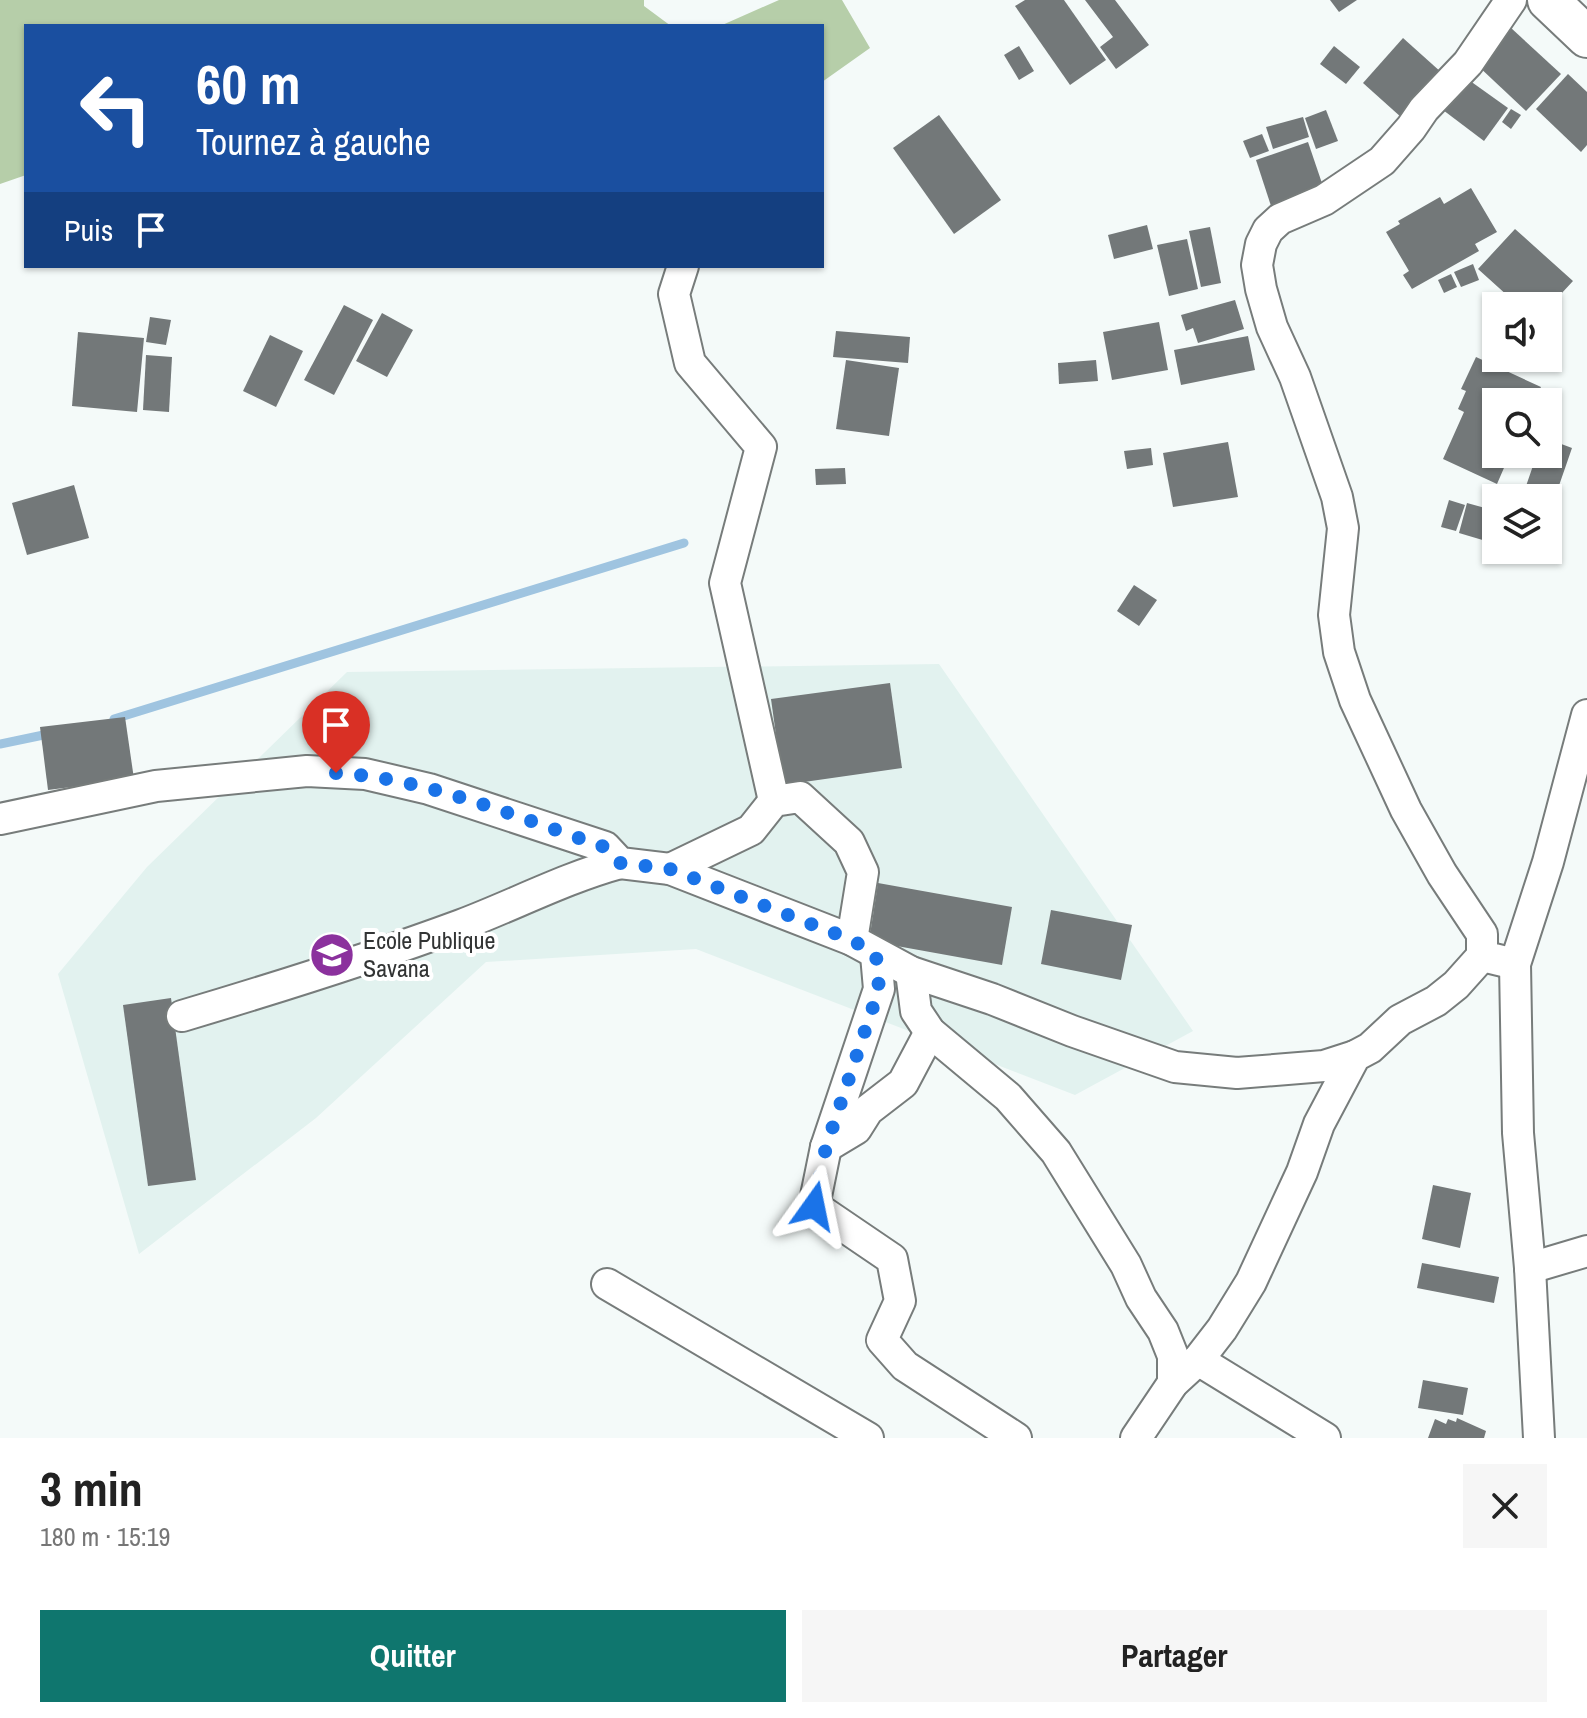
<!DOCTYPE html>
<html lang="fr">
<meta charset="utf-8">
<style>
body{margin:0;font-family:"Archivo Narrow",sans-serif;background:#f6f6f6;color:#222;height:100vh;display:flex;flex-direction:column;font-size:30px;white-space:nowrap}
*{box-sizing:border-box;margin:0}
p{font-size:26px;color:#767676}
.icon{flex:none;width:44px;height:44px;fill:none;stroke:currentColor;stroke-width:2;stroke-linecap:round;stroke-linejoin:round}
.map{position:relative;height:1438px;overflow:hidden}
.side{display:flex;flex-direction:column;background:#fff;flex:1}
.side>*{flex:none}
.guide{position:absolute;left:24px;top:24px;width:800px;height:244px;border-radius:0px;box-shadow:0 2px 6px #0004;background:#1a4fa0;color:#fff;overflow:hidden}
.buttons{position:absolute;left:1482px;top:292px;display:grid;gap:16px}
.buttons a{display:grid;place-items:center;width:80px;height:80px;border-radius:0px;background:#fff;box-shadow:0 2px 6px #0004;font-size:40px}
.pin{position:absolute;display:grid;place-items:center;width:68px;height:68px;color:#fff;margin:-82px -34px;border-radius:50% 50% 50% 0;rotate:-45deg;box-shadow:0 0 8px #0007}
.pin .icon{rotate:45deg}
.me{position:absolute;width:88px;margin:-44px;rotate:12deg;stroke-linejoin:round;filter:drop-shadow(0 0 6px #0008)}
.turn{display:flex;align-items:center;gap:28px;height:168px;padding:0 40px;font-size:36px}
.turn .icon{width:104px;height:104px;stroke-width:2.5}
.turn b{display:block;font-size:56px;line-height:68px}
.then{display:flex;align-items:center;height:76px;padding:0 40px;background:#0003;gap:16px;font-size:30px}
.round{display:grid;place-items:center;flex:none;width:84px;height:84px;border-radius:0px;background:#f6f6f6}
.headline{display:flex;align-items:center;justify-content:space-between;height:136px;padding:0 40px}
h1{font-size:48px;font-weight:700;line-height:60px}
.primary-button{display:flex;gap:16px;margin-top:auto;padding:16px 40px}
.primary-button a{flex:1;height:92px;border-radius:0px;background:#0f766e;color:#fff;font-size:32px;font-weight:700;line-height:92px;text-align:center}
.primary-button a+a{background:#f6f6f6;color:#222}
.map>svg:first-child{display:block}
.built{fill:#e2f2ef}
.forest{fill:#b6cea9}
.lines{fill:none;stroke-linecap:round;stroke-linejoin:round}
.stream{stroke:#9fc4e0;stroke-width:9}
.building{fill:#737879}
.minor-casing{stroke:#777c7b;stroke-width:34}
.major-casing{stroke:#777c7b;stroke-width:44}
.minor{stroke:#fff;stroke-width:30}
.major{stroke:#fff;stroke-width:40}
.route{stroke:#1a73e8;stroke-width:14;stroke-dasharray:0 25.2}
.labels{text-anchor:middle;stroke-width:8;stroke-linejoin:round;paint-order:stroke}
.poi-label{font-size:24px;fill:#323434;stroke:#fff;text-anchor:start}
</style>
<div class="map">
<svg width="1587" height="1438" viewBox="0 0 1587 1438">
<rect width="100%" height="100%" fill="#f4faf9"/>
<polygon class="built" points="939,664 1193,1031 1075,1095 696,949 486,962 316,1118 139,1254 58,974 147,867 347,672"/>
<g class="forest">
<polygon points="0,0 644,0 644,6 671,26 26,26 26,175 0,184"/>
<polygon points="779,0 842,0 870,48 822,82 822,26 720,26"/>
</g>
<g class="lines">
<g class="stream">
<polyline points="114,719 684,543"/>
<polyline points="0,744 53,733"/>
</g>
</g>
<g class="building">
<polygon points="1025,0 1064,0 1106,60 1070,85 1015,6"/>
<polygon points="1085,0 1115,0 1149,45 1116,69 1100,47 1113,37"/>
<polygon points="1330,0 1357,0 1339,12"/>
<polygon points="1510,27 1561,74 1526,111 1476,64"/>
<polygon points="1403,38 1442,73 1402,118 1363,83"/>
<polygon points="1019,46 1034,71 1019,80 1004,55"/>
<polygon points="1334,46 1360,67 1346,84 1320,64"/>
<polygon points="1568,74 1587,92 1587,145 1581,152 1536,109"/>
<polygon points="1466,78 1508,108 1484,141 1443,110"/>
<polygon points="1511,109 1521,115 1511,129 1502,122"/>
<polygon points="1326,110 1338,141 1316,149 1305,118"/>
<polygon points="939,115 1001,200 954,234 893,148"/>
<polygon points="1303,117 1309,137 1273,149 1266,127"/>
<polygon points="1262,134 1269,151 1250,158 1243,141"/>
<polygon points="1308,142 1327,198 1274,215 1256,160"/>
<polygon points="1471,188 1497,232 1475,244 1479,251 1412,289 1403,275 1409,271 1386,232 1400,224 1398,221 1440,197 1444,204"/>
<polygon points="1147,225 1153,249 1114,259 1108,235"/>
<polygon points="1210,227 1221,283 1201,287 1189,231"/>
<polygon points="1515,229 1573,281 1548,308 1548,306 1519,306 1478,269"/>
<polygon points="1187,239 1198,289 1169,296 1157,245"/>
<polygon points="1473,264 1479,280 1461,287 1454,272"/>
<polygon points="1451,274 1457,287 1444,293 1438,280"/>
<polygon points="1235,300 1244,329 1198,343 1193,328 1186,331 1181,315"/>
<polygon points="344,305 373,320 334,395 304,380"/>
<polygon points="382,313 413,330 387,377 356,361"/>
<polygon points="150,317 171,320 166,345 146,342"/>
<polygon points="1159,322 1168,370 1112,380 1103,332"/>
<polygon points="836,331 910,337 908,363 833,357"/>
<polygon points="78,332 144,338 137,412 72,406"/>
<polygon points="270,335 303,351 276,407 243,391"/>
<polygon points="1248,336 1255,370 1181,385 1174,350"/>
<polygon points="146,355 172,357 169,412 143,410"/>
<polygon points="1476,357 1541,387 1534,402 1496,402 1496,454 1510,454 1497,484 1443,459 1464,412 1458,409 1466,391 1461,389"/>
<polygon points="846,360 899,368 889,436 836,429"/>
<polygon points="1096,360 1098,381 1059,384 1058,363"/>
<polygon points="1548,439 1572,448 1554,500 1525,489 1537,454 1548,454"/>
<polygon points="1228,442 1238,497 1173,507 1163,453"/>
<polygon points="1151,448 1153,465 1127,469 1124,451"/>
<polygon points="845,468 846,484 816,485 815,469"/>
<polygon points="74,485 89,538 27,555 12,503"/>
<polygon points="1449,500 1465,505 1456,531 1441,527"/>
<polygon points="1467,503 1496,511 1496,544 1459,533"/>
<polygon points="1134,585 1157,600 1139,626 1117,611"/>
<polygon points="890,683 902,768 783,785 771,699"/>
<polygon points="125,717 134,779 48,790 40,727"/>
<polygon points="878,883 1012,907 1002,965 869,941"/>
<polygon points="1051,910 1132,925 1121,980 1041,964"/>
<polygon points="171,998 196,1180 148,1186 123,1005"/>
<polygon points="1433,1185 1471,1193 1460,1248 1422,1239"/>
<polygon points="1422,1263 1499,1277 1494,1303 1417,1288"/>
<polygon points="1423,1380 1468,1388 1463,1415 1418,1408"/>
<polygon points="1457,1418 1486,1431 1484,1438 1428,1438 1435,1419 1446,1424 1448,1419 1456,1422"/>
</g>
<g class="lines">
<g class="minor-casing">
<g id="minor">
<polyline points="1511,0 1468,63 1424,109 1411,128 1382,161 1324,200 1280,219 1268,230 1261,244 1257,265 1261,289 1272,327 1295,377 1337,497 1343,528 1334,615 1339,652 1355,700 1406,810 1442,874 1482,934 1482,956 1515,964"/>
<polyline points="683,266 674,294 690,363 761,447 725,583 774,801"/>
<polyline points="0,819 156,786 307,771 365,774 429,789 605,847 620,863 670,869 852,940 911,972 992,999 1072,1031 1175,1067 1237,1073 1324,1066 1355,1056"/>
<polyline points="670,869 751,830 774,801 800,797 849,842 863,872 852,940"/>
<polyline points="876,955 879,989 826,1147 814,1206 892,1259 900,1301 882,1340 905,1366 1016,1438"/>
<polyline points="911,972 916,1011 930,1032 1008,1097 1056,1152 1126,1265 1141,1298 1163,1331 1173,1356 1173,1383"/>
<path d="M182 1016C276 988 369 959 461 925 514 905 565 878 620 863"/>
<polyline points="826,1147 856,1129 868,1110 903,1083 930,1032"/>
<polyline points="1530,1268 1587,1251"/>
<polyline points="607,1284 868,1438"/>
<polyline points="1198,1360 1325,1438"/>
<polyline points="1136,1438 1173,1383 1198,1360 1222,1329 1251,1282 1302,1172 1319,1124 1355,1056 1370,1048 1400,1020 1436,1001 1456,985 1482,956"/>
<polyline points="1539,1438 1530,1268 1518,1133 1515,964 1548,862 1587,715"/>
</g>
</g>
<g class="major-casing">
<polyline id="major" points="1548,0 1587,37"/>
</g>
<use href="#minor" class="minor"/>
<use href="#major" class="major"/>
</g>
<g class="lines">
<path class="route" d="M336 773C428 778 518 818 605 847L620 863 670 869 852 940 876 955 879 989 826 1147 814 1206"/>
</g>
<defs>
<g id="school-disc" transform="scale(2.3)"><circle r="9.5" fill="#8b319d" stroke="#fff"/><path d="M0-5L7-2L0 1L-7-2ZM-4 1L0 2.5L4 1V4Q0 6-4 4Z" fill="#fff"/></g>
</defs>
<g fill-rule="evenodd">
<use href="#school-disc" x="332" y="955"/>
</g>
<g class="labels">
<g class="poi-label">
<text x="363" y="949">Ecole Publique<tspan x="363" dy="28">Savana</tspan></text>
</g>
</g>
</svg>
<div class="buttons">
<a><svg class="icon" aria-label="sound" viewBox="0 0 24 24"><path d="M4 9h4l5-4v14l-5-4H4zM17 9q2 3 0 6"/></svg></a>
<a><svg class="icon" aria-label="search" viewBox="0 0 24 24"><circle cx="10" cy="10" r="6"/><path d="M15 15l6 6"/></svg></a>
<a><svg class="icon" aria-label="layers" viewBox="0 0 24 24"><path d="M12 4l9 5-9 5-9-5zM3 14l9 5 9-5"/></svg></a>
</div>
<div class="pin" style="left:336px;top:773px;background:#d93025"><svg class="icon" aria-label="arrive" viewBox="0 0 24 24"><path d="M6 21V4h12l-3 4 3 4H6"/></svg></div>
<svg class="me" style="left:814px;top:1206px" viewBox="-20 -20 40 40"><path d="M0-17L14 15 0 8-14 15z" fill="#1a73e8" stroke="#fff" stroke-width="4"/></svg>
<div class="guide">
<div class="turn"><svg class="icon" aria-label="left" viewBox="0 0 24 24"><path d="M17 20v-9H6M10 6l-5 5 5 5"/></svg><div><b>60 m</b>Tournez à gauche</div></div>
<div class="then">Puis<svg class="icon" aria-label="arrive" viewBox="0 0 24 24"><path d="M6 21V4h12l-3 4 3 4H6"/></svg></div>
</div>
</div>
<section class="side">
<div class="headline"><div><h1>3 min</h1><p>180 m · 15:19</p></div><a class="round"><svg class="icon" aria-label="close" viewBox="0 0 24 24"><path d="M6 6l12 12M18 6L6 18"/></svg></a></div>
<div class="primary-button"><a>Quitter</a><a>Partager</a></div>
</section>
